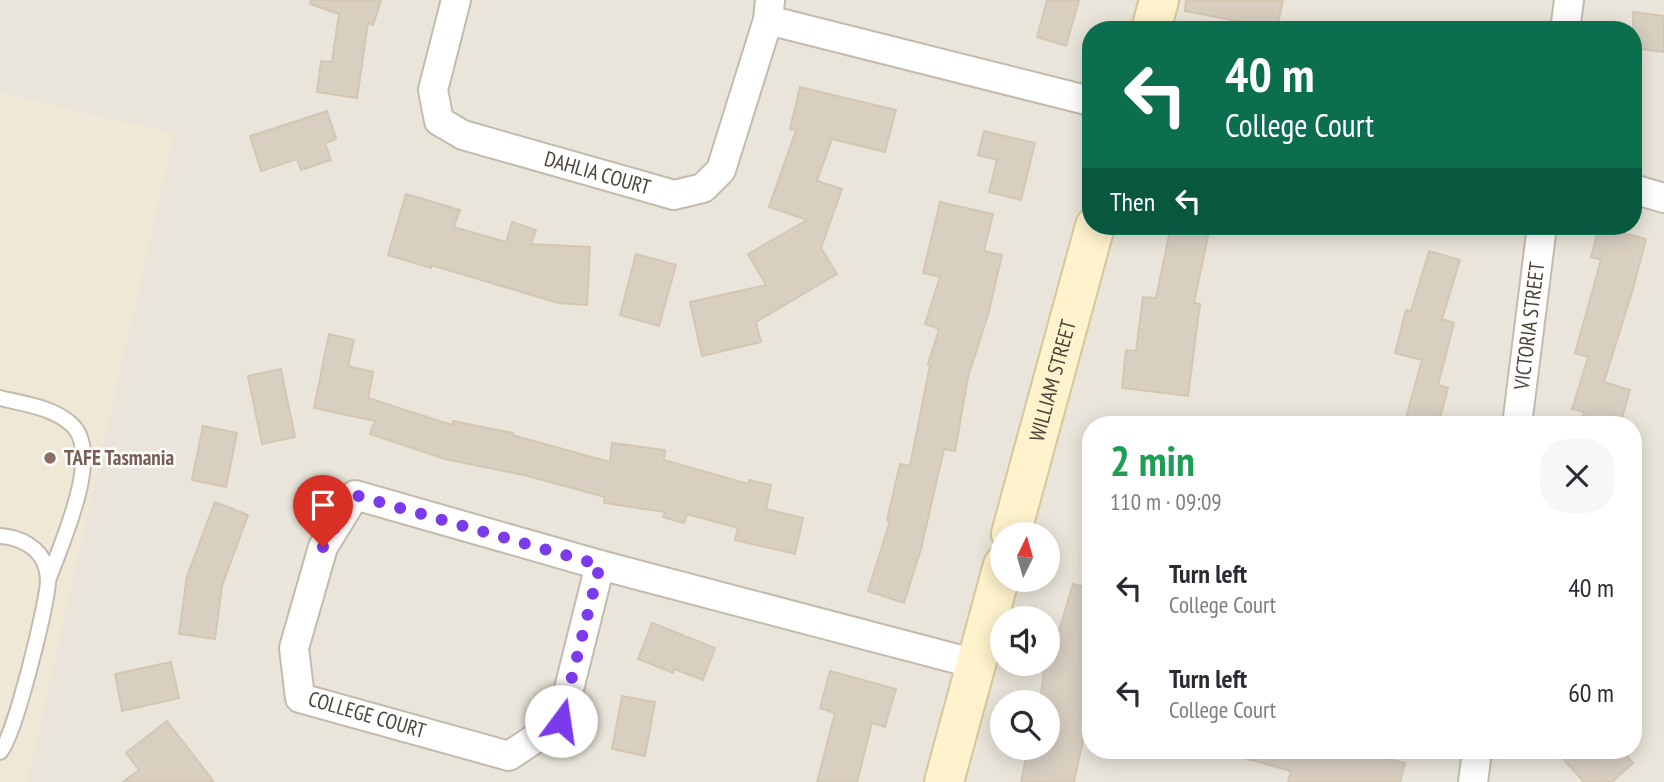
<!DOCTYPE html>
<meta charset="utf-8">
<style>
body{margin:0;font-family:"PT Sans Narrow",sans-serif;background:#f7f7f7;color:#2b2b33;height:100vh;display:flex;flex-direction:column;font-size:26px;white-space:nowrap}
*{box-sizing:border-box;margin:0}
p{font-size:23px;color:#7c7c81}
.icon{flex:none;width:38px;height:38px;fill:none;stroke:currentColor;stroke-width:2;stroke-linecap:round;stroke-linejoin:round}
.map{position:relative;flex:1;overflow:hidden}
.sheet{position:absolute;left:1082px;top:416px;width:560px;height:343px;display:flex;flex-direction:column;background:#fff;border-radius:28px;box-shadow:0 4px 18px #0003}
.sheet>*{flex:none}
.guide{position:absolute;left:1082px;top:21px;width:560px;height:214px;border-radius:28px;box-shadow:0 4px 18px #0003;background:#0b6e4f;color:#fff;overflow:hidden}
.needle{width:46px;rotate:5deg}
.buttons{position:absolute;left:990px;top:522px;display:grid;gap:14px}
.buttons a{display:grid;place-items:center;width:70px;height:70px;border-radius:50%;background:#fff;box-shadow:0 4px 18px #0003;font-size:35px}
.pin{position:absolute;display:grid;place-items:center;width:60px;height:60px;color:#fff;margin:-72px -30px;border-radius:50% 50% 50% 0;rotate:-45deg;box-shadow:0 0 7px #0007}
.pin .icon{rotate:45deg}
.me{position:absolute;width:77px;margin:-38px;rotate:14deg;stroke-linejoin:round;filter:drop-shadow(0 0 5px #0008)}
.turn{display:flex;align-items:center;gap:24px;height:147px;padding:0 28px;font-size:32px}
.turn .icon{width:91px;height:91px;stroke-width:2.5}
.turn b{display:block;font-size:49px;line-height:60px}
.then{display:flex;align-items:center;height:66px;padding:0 28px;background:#0003;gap:14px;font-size:26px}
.round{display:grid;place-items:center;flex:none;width:74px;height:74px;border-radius:28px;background:#f7f7f7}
.headline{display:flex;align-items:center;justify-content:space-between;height:119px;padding:0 28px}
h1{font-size:42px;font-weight:700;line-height:52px;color:#1e9e55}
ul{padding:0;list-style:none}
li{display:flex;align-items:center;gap:21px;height:105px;padding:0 28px}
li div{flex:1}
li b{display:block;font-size:26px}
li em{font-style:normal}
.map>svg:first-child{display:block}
.residential{fill:#eae5da;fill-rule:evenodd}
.education{fill:#efe8d6}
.building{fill:#d8cfc1;stroke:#d3c7b4;stroke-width:2}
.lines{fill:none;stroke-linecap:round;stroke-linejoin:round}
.service-casing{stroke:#c2bbae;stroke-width:18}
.minor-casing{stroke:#c2bbae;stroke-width:32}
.secondary-casing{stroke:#d6c79b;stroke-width:42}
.service{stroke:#fff;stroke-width:14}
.minor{stroke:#fff;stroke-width:28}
.secondary{stroke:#fff3cd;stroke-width:38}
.route{stroke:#7c3aed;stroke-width:12;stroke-dasharray:0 21.6}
.education-dot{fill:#8d6e63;stroke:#fff;stroke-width:2.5}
.labels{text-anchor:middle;stroke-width:5;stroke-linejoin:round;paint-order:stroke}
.street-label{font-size:21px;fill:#4b4439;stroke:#fff}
.education-label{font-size:21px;font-weight:bold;fill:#785e54;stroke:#fff;text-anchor:start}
</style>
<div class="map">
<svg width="1664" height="782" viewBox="0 0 1664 782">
<rect width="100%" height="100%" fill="#f6f3ec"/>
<g class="residential">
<polygon points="0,0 1159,0 1151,30 1090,30 1090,226 947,782 0,782"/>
<path d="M1166 0H1664V782H952L1007 579H1048V534H1020L1104 226H1633V30H1158ZM1090 425H1633V751H1090ZM1003 618H1048V663H1003ZM1003 702H1048V747H1003Z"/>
</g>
<polygon class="education" points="0,93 174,134 27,782 0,782"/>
<g class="building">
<polygon points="311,0 381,0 373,25 368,23 357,98 317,92 321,61 332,62 339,14 310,4"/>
<polygon points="1047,0 1079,0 1066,46 1037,37"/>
<polygon points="1186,0 1283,0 1277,29 1185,11"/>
<polygon points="1633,12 1664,16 1664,52 1633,48"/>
<polygon points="800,87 896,110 885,152 832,139 817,181 842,189 821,248 837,274 756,322 761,342 702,356 690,302 766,285 748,254 807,220 769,207 796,130 790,129"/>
<polygon points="327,111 336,139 325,143 331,160 301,170 297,159 261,171 250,136"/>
<polygon points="984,131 1035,143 1021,200 989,192 997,160 978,155"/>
<polygon points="406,194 460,210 454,227 506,242 512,222 536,230 531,244 590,247 587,305 558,303 431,265 431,268 388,255"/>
<polygon points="940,202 993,214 984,251 1002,255 988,315 968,377 955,451 944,449 921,549 904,603 868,591 890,521 887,520 900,464 910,466 930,365 928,364 939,329 925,324 940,277 923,273"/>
<polygon points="1171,226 1210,226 1194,303 1200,304 1188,396 1122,388 1126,350 1136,351 1143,297 1156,298"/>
<polygon points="1599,227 1646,239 1633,289 1604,382 1630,390 1620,425 1580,425 1584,412 1572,409 1588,357 1575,353 1601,260 1591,257"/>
<polygon points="1429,251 1460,260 1442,319 1454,323 1438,385 1448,388 1438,425 1404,425 1422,360 1395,353 1406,310 1411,311"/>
<polygon points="636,254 676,265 659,326 620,315"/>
<polygon points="329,334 354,340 348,366 373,372 368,398 452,425 453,421 513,433 512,435 610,462 612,443 665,450 664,460 748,484 749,480 771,485 766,509 803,518 795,554 735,540 738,528 687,514 684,523 663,517 665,512 604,503 605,497 524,475 445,459 370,434 375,421 314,408"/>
<polygon points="281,369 295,437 262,444 248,376"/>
<polygon points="203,426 237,433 226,487 192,480"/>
<polygon points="215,502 248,515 222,586 215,639 179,634 187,576"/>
<polygon points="1073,584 1090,589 1090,727 1086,726 1074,782 1021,782 1028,747 1048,747 1048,702 1040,702 1045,663 1049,664"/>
<polygon points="652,623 715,648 703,680 674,669 673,673 638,659"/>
<polygon points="171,662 179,698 122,711 115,674"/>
<polygon points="830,671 896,689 885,727 872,723 857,782 817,782 835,713 820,708"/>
<polygon points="622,696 655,702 645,756 612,749"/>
<polygon points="167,721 214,782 123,782 139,770 126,753"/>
<polygon points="1245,751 1354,751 1405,763 1400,782 1288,782 1291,771 1244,758"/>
<polygon points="1556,751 1622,751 1633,763 1612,782 1584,782"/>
</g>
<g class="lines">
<g class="service-casing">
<g id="service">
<path d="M0 398C24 404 52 407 71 424 104 452 61 544 49 578"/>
<path d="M0 536C19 537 40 547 46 567 47 571 48 578 48 582 46 608 15 736 0 752"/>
</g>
</g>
<g class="minor-casing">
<g id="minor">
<path id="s1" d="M456 0 433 90 439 121 463 135 674 195 703 188 721 170 768 20 770 0"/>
<polyline points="768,20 1090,101"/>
<polyline points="1565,30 1569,0"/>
<polyline points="1633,189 1664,198"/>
<path id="s2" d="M1517 425 1542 226"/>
<polygon points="355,495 600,565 561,721 509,756 300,698 294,648 323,547"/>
<polyline points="600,565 976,664"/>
<polyline points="1473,782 1477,751"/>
</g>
</g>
<g class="secondary-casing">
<g id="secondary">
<polyline points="1151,30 1159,0"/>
<path id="s3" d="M1011 534 1095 226"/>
<polyline points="944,782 1003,565"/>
</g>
</g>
<use href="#service" class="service"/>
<use href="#minor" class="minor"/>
<use href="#secondary" class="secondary"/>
</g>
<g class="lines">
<polyline class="route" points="323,547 355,495 600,565 561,721"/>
</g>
<circle class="education-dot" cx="50" cy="458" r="7"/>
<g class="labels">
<g class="street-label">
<text dy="7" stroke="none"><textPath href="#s1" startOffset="292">DAHLIA COURT</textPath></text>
<text dy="7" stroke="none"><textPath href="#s2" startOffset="100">VICTORIA STREET</textPath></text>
<text dy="7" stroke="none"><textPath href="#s3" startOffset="159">WILLIAM STREET</textPath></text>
<text transform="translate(367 715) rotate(16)" y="7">COLLEGE COURT</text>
</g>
<g class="education-label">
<text x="64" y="465">TAFE Tasmania</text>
</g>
</g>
</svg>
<div class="buttons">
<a><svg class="needle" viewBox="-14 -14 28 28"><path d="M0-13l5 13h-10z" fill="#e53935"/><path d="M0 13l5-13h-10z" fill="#7c7c81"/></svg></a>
<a><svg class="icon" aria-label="sound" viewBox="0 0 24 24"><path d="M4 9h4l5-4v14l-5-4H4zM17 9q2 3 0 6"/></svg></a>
<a><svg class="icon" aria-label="search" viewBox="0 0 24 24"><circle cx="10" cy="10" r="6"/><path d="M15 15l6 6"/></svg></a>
</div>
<div class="pin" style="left:323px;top:547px;background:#d93025"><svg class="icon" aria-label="arrive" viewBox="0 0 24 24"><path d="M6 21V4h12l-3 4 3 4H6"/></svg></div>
<svg class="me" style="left:561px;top:721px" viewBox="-20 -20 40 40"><circle r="19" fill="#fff"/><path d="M0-13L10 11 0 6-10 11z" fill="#7c3aed"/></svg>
<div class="guide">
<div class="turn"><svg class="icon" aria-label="left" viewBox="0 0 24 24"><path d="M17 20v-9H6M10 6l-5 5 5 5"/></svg><div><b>40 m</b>College Court</div></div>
<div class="then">Then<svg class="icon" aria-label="left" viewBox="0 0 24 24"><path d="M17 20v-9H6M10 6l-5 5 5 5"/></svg></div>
</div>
<section class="sheet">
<div class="headline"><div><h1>2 min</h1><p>110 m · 09:09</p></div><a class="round"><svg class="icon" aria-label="close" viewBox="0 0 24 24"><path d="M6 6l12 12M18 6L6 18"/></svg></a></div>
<ul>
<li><svg class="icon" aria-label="left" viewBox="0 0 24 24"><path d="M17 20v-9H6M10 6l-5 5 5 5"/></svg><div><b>Turn left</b><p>College Court</p></div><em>40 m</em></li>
<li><svg class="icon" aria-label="left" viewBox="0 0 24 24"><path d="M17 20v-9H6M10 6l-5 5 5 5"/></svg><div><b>Turn left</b><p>College Court</p></div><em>60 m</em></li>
</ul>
</section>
</div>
